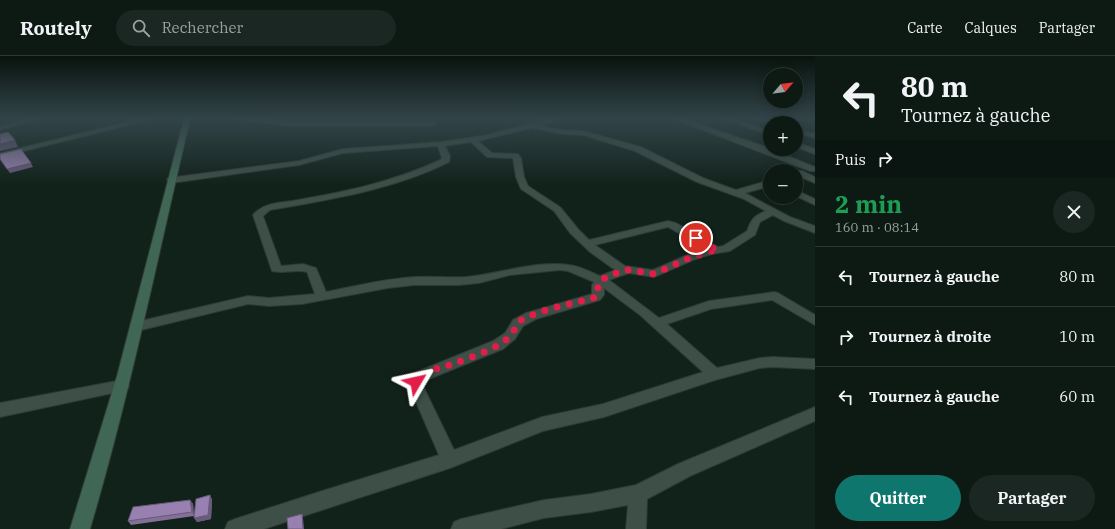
<!DOCTYPE html>
<html lang="fr">
<meta charset="utf-8">
<style>
body{margin:0;font-family:"IBM Plex Serif",serif;background:#1b2722;color:#f1f3f6;height:100vh;display:flex;flex-direction:column;font-size:15px;white-space:nowrap}
*{box-sizing:border-box;margin:0}
p{font-size:13px;color:#9aa1a0}
.icon{flex:none;width:22px;height:22px;fill:none;stroke:currentColor;stroke-width:2;stroke-linecap:round;stroke-linejoin:round}
.map{position:relative;flex:1;overflow:hidden}
.sheet{display:flex;flex-direction:column;background:#0d1a14;width:300px}
.sheet>*{flex:none}
.guide{background:#0d1a14;color:#f1f3f6;overflow:hidden}
.needle{width:26px;rotate:62deg}
.buttons{position:absolute;left:763px;top:12px;display:grid;gap:8px}
.buttons a{display:grid;place-items:center;width:40px;height:40px;border-radius:50%;background:#0d1a14;box-shadow:0 2px 10px #0003,0 0 0 1px #2d3834;font-size:20px}
.pin{position:absolute;display:grid;place-items:center;width:34px;height:34px;color:#fff;margin:-17px;border:2px solid #fff;border-radius:50%;box-shadow:0 1px 4px #0007}
.me{position:absolute;width:44px;margin:-22px;rotate:54deg;stroke-linejoin:round;filter:drop-shadow(0 0 3px #0008)}
.turn{display:flex;align-items:center;gap:14px;height:84px;padding:0 20px;font-size:18px}
.turn .icon{width:52px;height:52px;stroke-width:2.5}
.turn b{display:block;font-size:28px;line-height:34px}
.then{display:flex;align-items:center;height:38px;padding:0 20px;background:#0003;gap:8px;font-size:15px}
.round{display:grid;place-items:center;flex:none;width:42px;height:42px;border-radius:21px;background:#1b2722}
.overview{display:flex;align-items:center;justify-content:space-between;height:68px;padding:0 20px}
h1{font-size:24px;font-weight:700;line-height:30px;color:#1e9e55}
.action{display:flex;gap:8px;margin-top:auto;padding:8px 20px}
.action a{flex:1;height:46px;border-radius:24px;background:#0f766e;color:#fff;font-size:16px;font-weight:700;line-height:46px;text-align:center}
.action a+a{background:#1b2722;color:#f1f3f6}
ul{padding:0;list-style:none}
li{display:flex;align-items:center;gap:12px;height:60px;padding:0 20px;border-top:1px solid #2d3834}
li div{flex:1}
li b{display:block;font-size:15px}
li em{font-style:normal}
header{display:flex;align-items:center;gap:24px;box-sizing:border-box;height:56px;padding:0 20px;background:#0d1a14;border-bottom:1px solid #2d3834}
header strong{font-size:19px}
nav{display:flex;gap:22px;margin-inline-start:auto;font-size:14px}
.search{width:280px;height:36px;background:#1b2722;display:flex;align-items:center;gap:10px;box-sizing:border-box;padding:0 14px;border-radius:22px;color:#9aa1a0;font-size:15px}
main{display:flex;flex:1;min-height:0}
.map>svg:first-child{display:block}
.lines{fill:none;stroke-linecap:round;stroke-linejoin:round}
.street-casing{stroke:#2f3a34;stroke-width:2}
.secondary-casing{stroke:#2f3a34;stroke-width:2}
.street{fill:#3d4f46;fill-rule:evenodd}
.secondary{fill:#406655;fill-rule:evenodd}
.wall{fill:#836f97}
.shaded-wall{fill:#6a5a7b}
.building{fill:#9881b0;stroke:#6a5a7b}
.route{stroke:#e11d48;stroke-width:7;stroke-dasharray:0 12.6}
</style>
<header>
<strong>Routely</strong>
<div class="search"><svg class="icon" aria-label="search" viewBox="0 0 24 24"><circle cx="10" cy="10" r="6"/><path d="M15 15l6 6"/></svg>Rechercher</div>
<nav><a>Carte</a><a>Calques</a><a>Partager</a></nav>
</header>
<main>
<div class="map">
<svg width="815" height="473" viewBox="0 0 815 473">
<rect width="100%" height="100%" fill="#11221a"/>
<g class="lines">
<g class="street-casing">
<g id="street">
<polygon points="28,63 41,63 0,74 0,70"/>
<polygon points="140,63 153,63 0,101 0,97"/>
<polygon points="235,63 261,63 287,66 433,66 436,68 433,70 287,70"/>
<path d="M547 63H558L540 70 563 74 583 75 641 91 703 122 736 134 770 124V130L745 137 790 161 815 170V177L784 165 773 159 760 166 755 179 730 195 712 198 693 204 654 221 629 217 609 224 659 262 709 245 774 236 778 237 815 259V269L772 244 711 253 667 268 717 312 760 302 773 301 815 303V313L773 311 760 312 715 324 604 361 543 375 450 412 264 473H225L228 466 235 463 322 435 439 399 410 332 409 326 414 317 493 285 505 277 513 264 526 257 592 238V229L594 226 568 215 560 214 510 219 479 227 459 229H414L388 232 302 248 269 250 248 248 137 275 132 273 130 270 132 267 248 240 269 242 315 238 307 216C296 213 284 218 272 215L253 159C263 147 278 147 292 145 344 136 394 126 442 103L438 90 343 97 299 109 171 127 167 124 168 122 299 105 343 93 441 86 487 79ZM532 72 563 78 583 79 635 95 697 126 744 143 766 155C754 159 751 164 747 175L723 190 718 191 676 167 668 165 589 184 578 173 560 151 528 130 524 121 521 102 518 98 492 97 478 85ZM471 86 487 101 513 102 516 121 521 133 554 155 570 177 590 196 615 214 600 220C590 216 580 210 569 209 537 204 498 218 466 221 449 222 431 220 414 221 384 223 355 230 326 236L316 212 303 208 281 210 263 160 270 154C332 143 392 134 449 106L450 100 445 90ZM668 171 707 193 685 200 653 214 625 210 595 189ZM604 232 640 259 703 316 603 348 542 361 454 394 424 332V325L503 293 515 283 523 270 536 263 600 244 604 239Z"/>
<polygon points="674,63 684,63 763,90 815,111 815,115 810,115"/>
<polygon points="724,63 735,63 770,75 770,79"/>
<polygon points="757,63 768,63 775,67 770,67 770,69"/>
<polygon points="796,73 815,78 815,82 796,77"/>
<polygon points="796,86 815,93 815,98 796,91"/>
<polygon points="796,115 802,115 815,121 815,127 796,119"/>
<polygon points="796,134 815,143 815,149 796,140"/>
<polygon points="122,324 127,326 129,330 127,334 0,361 0,347"/>
<polygon points="815,351 815,365 690,420 647,443 646,473 626,473 628,449 591,456 544,462 501,473 451,473 454,466 461,463 544,444 591,438 636,429 678,408"/>
</g>
</g>
<g class="secondary-casing">
<path id="secondary" d="M184 63H190C158 200 130 338 90 473H70L117 320Z"/>
</g>
<use href="#street" class="street"/>
<use href="#secondary" class="secondary"/>
</g>
<polygon class="wall" points="210,439 212,444 211,463 197,466 194,460 131,469 128,465 190,444 193,448 194,459"/>
<g class="shaded-wall">
<polygon points="15,84 18,91 0,95 0,88"/>
<polygon points="31,107 33,111 10,117 7,113"/>
<polygon points="210,439 212,444 211,463 197,466 194,462"/>
<polygon points="190,444 193,448 194,460 192,456"/>
<polygon points="302,458 303,462 304,473 303,473"/>
</g>
<g class="building">
<polygon points="8,76 15,84 0,88 0,78"/>
<polygon points="21,93 31,107 7,113 0,103 0,98"/>
<polygon points="210,439 208,459 194,462 196,443"/>
<polygon points="190,444 192,456 128,465 133,451"/>
<polygon points="302,458 303,473 288,473 287,462"/>
</g>
<linearGradient id="sky" x2="0" y2="1"><stop stop-color="#09130e"/><stop offset="0.48" stop-color="#324449"/><stop offset="1" stop-color="#324449" stop-opacity="0"/></linearGradient>
<rect width="815" height="130" fill="url(#sky)"/>
<g class="lines">
<path class="route" d="M416 326C420 315 445 311 456 307 472 301 496 293 508 282 515 276 515 268 523 263 546 252 572 248 596 241L598 239V229L601 224 623 214H630L654 218 689 202 711 195H718L696 182"/>
</g>
</svg>
<div class="buttons">
<a><svg class="needle" viewBox="-14 -14 28 28"><path d="M0-13l5 13h-10z" fill="#e53935"/><path d="M0 13l5-13h-10z" fill="#9aa1a0"/></svg></a>
<a>+</a>
<a>−</a>
</div>
<div class="pin" style="left:696px;top:182px;background:#d93025"><svg class="icon" aria-label="arrive" viewBox="0 0 24 24"><path d="M6 21V4h12l-3 4 3 4H6"/></svg></div>
<svg class="me" style="left:416px;top:326px" viewBox="-20 -20 40 40"><path d="M0-17L14 15 0 8-14 15z" fill="#e11d48" stroke="#fff" stroke-width="4"/></svg>
</div>
<section class="sheet">
<div class="guide">
<div class="turn"><svg class="icon" aria-label="left" viewBox="0 0 24 24"><path d="M17 20v-9H6M10 6l-5 5 5 5"/></svg><div><b>80 m</b>Tournez à gauche</div></div>
<div class="then">Puis<svg class="icon" aria-label="right" viewBox="0 0 24 24"><path d="M7 20v-9h11M14 6l5 5-5 5"/></svg></div>
</div>
<div class="overview"><div><h1>2 min</h1><p>160 m · 08:14</p></div><a class="round"><svg class="icon" aria-label="close" viewBox="0 0 24 24"><path d="M6 6l12 12M18 6L6 18"/></svg></a></div>
<ul>
<li><svg class="icon" aria-label="left" viewBox="0 0 24 24"><path d="M17 20v-9H6M10 6l-5 5 5 5"/></svg><div><b>Tournez à gauche</b></div><em>80 m</em></li>
<li><svg class="icon" aria-label="right" viewBox="0 0 24 24"><path d="M7 20v-9h11M14 6l5 5-5 5"/></svg><div><b>Tournez à droite</b></div><em>10 m</em></li>
<li><svg class="icon" aria-label="left" viewBox="0 0 24 24"><path d="M17 20v-9H6M10 6l-5 5 5 5"/></svg><div><b>Tournez à gauche</b></div><em>60 m</em></li>
</ul>
<div class="action"><a>Quitter</a><a>Partager</a></div>
</section>
</main>
